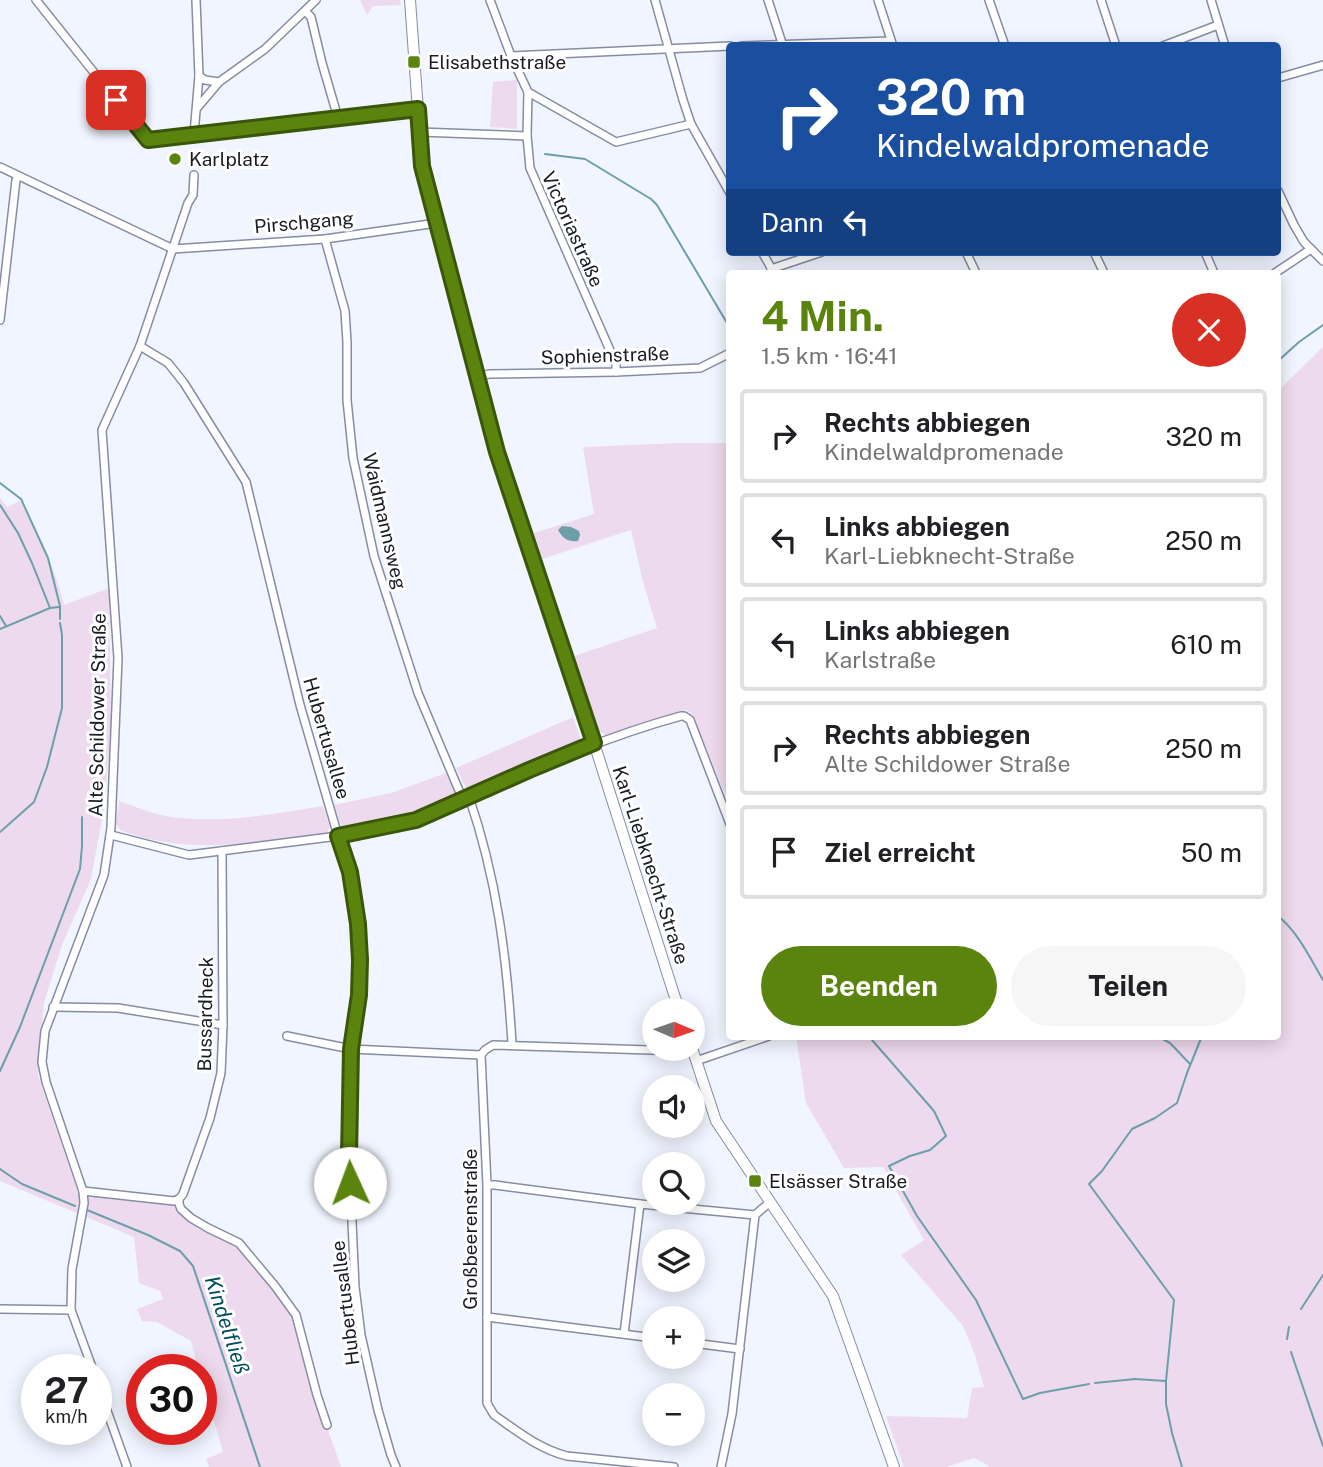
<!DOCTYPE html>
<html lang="de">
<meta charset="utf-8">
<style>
body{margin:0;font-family:"Public Sans",sans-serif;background:#f6f6f6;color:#202124;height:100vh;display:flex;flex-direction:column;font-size:26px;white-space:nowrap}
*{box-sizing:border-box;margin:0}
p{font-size:23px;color:#757577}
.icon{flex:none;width:38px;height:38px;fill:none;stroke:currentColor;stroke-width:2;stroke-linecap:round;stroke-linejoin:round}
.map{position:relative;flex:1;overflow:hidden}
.drawer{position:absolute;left:726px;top:270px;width:555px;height:770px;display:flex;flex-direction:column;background:#fff;border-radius:7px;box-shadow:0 4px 18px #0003}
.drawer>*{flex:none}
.banner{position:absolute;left:726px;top:42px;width:555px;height:214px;border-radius:7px;box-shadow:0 4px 18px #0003;background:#1a4fa0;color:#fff;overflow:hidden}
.needle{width:46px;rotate:92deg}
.fabs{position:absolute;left:642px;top:998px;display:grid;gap:14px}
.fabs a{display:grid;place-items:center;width:63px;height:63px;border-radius:50%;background:#fff;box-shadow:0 4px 18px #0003;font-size:35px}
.speed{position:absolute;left:21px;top:1354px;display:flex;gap:14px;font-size:35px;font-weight:700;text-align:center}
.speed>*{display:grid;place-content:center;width:91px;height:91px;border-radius:50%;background:#fff;box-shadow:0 4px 18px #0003;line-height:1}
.speed small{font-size:18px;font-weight:400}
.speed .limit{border:10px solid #d22;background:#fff;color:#111}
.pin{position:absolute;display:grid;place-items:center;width:60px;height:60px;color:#fff;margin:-30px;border-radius:14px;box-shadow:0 4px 10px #0006}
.me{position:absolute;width:77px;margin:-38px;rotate:358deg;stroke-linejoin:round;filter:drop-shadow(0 0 5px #0008)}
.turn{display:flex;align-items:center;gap:24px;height:147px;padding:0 35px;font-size:32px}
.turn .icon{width:91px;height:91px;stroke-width:2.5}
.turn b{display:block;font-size:49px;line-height:60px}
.then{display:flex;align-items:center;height:66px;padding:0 35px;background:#0003;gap:14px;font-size:26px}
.round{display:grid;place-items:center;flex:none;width:74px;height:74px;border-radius:37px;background:#f6f6f6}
.headline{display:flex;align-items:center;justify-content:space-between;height:119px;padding:0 35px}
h1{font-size:42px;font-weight:700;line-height:52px;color:#5a840e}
.cta{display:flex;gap:14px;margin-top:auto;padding:14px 35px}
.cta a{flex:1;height:80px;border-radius:42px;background:#5a840e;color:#fff;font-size:28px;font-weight:700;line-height:80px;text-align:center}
.cta a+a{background:#f6f6f6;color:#202124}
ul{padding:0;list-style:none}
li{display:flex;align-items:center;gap:21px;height:94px;margin:0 14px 10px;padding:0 21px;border:4px solid #e0e0e0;border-radius:7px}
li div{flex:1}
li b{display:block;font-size:26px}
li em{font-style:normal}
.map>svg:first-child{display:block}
.green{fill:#eedaee}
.water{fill:#6c9faa}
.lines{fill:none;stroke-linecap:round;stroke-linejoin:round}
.stream{stroke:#6c9faa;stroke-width:2}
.street-casing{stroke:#858da4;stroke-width:10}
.secondary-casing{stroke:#858da4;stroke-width:12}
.street{stroke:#fff;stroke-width:7}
.secondary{stroke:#fff;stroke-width:10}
.route-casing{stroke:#3a5609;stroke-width:18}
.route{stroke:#5a840e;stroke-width:12}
.poi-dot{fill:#5a840e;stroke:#fff;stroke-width:2.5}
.labels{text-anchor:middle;stroke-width:6;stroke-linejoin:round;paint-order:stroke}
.poi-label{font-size:19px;fill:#181b24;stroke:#fff;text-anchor:start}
.street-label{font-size:19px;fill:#181b24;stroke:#fff}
.water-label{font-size:21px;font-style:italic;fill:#004e5b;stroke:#fff}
</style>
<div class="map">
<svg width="1323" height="1467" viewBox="0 0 1323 1467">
<rect width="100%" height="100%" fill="#f1f5ff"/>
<g class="green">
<polygon points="360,0 400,0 401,5 373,6 367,15"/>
<polygon points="517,80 517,129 490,127 493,82"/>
<polygon points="1323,347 1323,1467 989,1467 988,1465 974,1458 946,1467 904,1467 886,1416 967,1418 972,1388 984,1387 975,1355 963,1326 901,1255 924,1240 883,1167 844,1168 806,1103 796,1036 1278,1036 1278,391"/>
<polygon points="680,443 730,443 730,806 693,715 686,710 606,735 599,731 574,656 657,628 643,582 631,530 542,559 534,533 594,514 583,447"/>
<path d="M0 498 7 507 20 501C39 534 55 568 64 605L109 588 111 728 104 809 91 879 62 945 44 1003 38 1075 80 1198 108 1196 175 1204 187 1219 199 1229 240 1248 287 1304 295 1317 327 1427 341 1467H209L206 1459 223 1452 214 1421 201 1412V1370H171L196 1361 191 1341 157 1322 142 1321 137 1309 163 1299 160 1291 139 1283 134 1237 0 1181Z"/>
<polygon points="573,717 580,737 577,745 473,790 466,788 456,768"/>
<path d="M446 773 455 792 453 799C419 814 385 823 348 830L341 825 334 805 391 793Z"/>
<path d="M119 801C136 807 153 814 171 817 222 824 274 814 323 806L330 827 327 833C258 843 187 856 120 830L116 823Z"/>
</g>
<path class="water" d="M562 526 571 527 579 531 580 535 578 541C568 542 563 539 558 530Z"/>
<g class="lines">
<g class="stream">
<polyline points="545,154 585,159 651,199 657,205 730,328"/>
<polyline points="1278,361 1299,342 1323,325"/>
<polyline points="0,483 21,499 48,558 60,606 60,619"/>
<polyline points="0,505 18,533 32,563 50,608"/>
<polyline points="0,616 6,626"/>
<polyline points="0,629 50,608 59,607"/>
<polyline points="0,832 34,802 47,767 62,708 62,635 60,623"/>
<path d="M1278 916C1298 932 1310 958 1323 980"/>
<polyline points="871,1036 872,1040 934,1111 946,1136 930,1150 910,1156 889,1166 917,1216 976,1300 1023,1399 1040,1393 1089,1384"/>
<polyline points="1157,1036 1170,1043 1190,1064"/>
<polyline points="0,1071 20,1027 80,869 82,846 82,817"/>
<polyline points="0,1169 22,1184 75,1206"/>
<polyline points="87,1210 148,1235 180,1251 193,1266 260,1467"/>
<polyline points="1301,1309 1323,1275"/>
<polyline points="1287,1339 1289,1327"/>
<polyline points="1291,1352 1323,1446"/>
<polyline points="1095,1383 1135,1379 1166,1381"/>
<polyline points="1182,1467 1172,1433 1166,1404 1166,1381 1174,1300 1089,1184 1102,1171 1132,1129 1155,1118 1177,1103 1187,1073 1202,1036"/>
</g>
<g class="street-casing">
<g id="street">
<polyline points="36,0 148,140 417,109"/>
<polyline points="490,0 511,56 528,92 616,142 691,124 730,193"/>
<polyline points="655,0 683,100 691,124"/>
<polyline points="768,0 783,46"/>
<polyline points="878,0 892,43"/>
<polyline points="989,0 1005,46"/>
<polyline points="1101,0 1116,46"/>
<polyline points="1211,0 1225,46"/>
<polyline points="305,11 311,17 322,63 338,118"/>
<polyline points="741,46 891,41"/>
<polyline points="1163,46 1218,25"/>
<polyline points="511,56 730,46"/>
<polyline points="199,76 205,80 219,82"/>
<polyline points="1278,78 1323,65"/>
<polyline points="528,92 527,136 530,168 616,364 616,372"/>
<polyline points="197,108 219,82 265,49 316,0"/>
<polyline points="419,132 527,136"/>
<polyline points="194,134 199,76 196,0"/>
<polyline points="0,167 173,249 325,239 437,223"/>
<polyline points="1278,191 1294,225 1304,242 1323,261"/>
<polyline points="325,239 345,311 347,342 347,400 353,458 374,556 418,693 463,800"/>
<polyline points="762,252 774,273"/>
<polyline points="966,252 976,273"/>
<polyline points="1094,252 1104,273"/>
<polyline points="1205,252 1214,273"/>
<polyline points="771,269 822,252"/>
<polyline points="1275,273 1311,249"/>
<polyline points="0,320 16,180 18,176"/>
<polyline points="140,346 168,363 184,383 246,482 300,705 338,836 350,872 358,924 360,960 359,995 351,1049 349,1156 355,1287 361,1335 378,1410 391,1455 396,1467"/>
<polyline points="477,377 489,374 616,372 700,368 730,353"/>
<path d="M469 797C497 879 507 958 512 1044"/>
<path d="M111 835 189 855 338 836 416 820C503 783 589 741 681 716H684L690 720 730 824"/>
<polyline points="53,1007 118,1008 223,1025"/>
<polyline points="287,1036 351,1049 481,1055 485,1050 493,1045 681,1051 692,1048"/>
<path d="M481 1055 487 1185V1403L494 1415C517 1431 539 1449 567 1456L674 1467"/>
<polyline points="696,1061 769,1036"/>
<polyline points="487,1185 495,1185 640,1204 755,1215"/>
<polyline points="83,1191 174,1201 179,1199 183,1194 210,1118 221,1073 223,1025 222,851"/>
<polyline points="179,1199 179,1204 181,1209 191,1218 208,1228 239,1243 275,1286 296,1315 317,1395 327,1425"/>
<polyline points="0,1309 71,1310"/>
<polyline points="487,1317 654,1338"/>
<polyline points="624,1334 640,1204"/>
<polyline points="693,1343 740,1349"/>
<polyline points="93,1370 71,1310 72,1269 84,1203 83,1191 46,1082 42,1062 45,1031 104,875 111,828 118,658 102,430 140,346 188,203 193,195 194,175"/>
<polyline points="96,1380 127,1467"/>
<polyline points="721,1467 732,1414 755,1215 770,1202"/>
</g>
</g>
<g class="secondary-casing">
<g id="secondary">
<polyline points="410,0 422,166 497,452 594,743 679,1010"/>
<polyline points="692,1048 716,1121 833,1296 894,1467"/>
</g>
</g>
<use href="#street" class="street"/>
<use href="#secondary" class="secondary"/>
</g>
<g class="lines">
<g class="route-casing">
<polyline id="route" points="116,100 148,140 418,109 422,166 497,452 594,743 529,770 416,820 338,836 350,872 358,924 360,960 359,995 351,1049 349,1156 350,1183"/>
</g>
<use href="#route" class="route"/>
</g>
<g class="poi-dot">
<rect x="407" y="55" width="14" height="14" rx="3.5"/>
<circle cx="175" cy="159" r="7"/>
<rect x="748" y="1174" width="14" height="14" rx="3.5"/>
</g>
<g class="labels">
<g class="poi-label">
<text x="428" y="69">Elisabethstraße</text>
<text x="189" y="166">Karlplatz</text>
<text x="769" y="1188">Elsässer Straße</text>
</g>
<g class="street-label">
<text transform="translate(304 222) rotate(-5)" y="7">Pirschgang</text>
<text transform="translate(573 229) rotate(66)" y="7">Victoriastraße</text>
<text transform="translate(605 355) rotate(-2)" y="7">Sophienstraße</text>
<text transform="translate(385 521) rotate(77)" y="7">Waidmannsweg</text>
<text transform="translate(97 715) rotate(-89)" y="7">Alte Schildower Straße</text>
<text transform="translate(327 738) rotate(74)" y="7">Hubertusallee</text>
<text transform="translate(651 865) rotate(72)" y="7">Karl-Liebknecht-Straße</text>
<text transform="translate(205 1014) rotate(-89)" y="7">Bussardheck</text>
<text transform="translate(470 1229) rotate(-90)" y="7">Großbeerenstraße</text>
<text transform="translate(345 1303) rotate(-97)" y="7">Hubertusallee</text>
</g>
<g class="water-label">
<text transform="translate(227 1325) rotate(72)" y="7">Kindelfließ</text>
</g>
</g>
</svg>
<div class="fabs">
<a><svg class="needle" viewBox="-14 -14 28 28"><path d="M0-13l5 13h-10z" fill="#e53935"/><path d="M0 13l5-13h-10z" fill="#757577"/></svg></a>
<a><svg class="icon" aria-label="sound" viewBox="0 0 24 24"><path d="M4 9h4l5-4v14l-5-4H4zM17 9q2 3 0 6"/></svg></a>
<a><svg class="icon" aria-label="search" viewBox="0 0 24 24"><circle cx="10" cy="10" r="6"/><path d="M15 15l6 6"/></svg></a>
<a><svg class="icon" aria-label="layers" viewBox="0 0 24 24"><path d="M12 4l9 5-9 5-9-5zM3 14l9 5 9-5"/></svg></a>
<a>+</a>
<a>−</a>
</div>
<div class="speed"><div>27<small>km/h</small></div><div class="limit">30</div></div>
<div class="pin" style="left:116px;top:100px;background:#d93025"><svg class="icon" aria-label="arrive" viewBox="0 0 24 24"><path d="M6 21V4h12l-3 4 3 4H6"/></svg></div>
<svg class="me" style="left:350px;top:1183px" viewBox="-20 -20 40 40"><circle r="19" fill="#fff"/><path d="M0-13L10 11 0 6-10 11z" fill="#5a840e"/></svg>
<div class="banner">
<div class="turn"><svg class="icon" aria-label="right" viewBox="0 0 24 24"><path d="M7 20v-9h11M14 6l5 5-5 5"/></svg><div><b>320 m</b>Kindelwaldpromenade</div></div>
<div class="then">Dann<svg class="icon" aria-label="left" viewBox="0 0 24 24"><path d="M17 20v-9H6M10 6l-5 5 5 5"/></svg></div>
</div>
<section class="drawer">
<div class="headline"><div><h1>4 Min.</h1><p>1.5 km · 16:41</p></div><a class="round" style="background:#d93025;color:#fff"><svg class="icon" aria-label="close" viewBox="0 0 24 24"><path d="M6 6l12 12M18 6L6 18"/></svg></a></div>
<ul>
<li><svg class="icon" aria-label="right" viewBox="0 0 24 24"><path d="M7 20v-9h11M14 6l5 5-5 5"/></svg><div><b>Rechts abbiegen</b><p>Kindelwaldpromenade</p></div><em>320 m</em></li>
<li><svg class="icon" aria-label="left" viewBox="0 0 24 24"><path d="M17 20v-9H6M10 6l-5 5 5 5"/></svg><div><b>Links abbiegen</b><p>Karl-Liebknecht-Straße</p></div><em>250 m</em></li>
<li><svg class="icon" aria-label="left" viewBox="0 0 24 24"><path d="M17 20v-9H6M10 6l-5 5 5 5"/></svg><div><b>Links abbiegen</b><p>Karlstraße</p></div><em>610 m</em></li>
<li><svg class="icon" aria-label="right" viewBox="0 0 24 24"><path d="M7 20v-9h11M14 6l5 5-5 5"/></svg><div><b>Rechts abbiegen</b><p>Alte Schildower Straße</p></div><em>250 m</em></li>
<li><svg class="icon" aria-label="arrive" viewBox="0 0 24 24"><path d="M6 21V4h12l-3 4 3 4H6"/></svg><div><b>Ziel erreicht</b></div><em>50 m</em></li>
</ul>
<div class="cta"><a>Beenden</a><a>Teilen</a></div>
</section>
</div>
